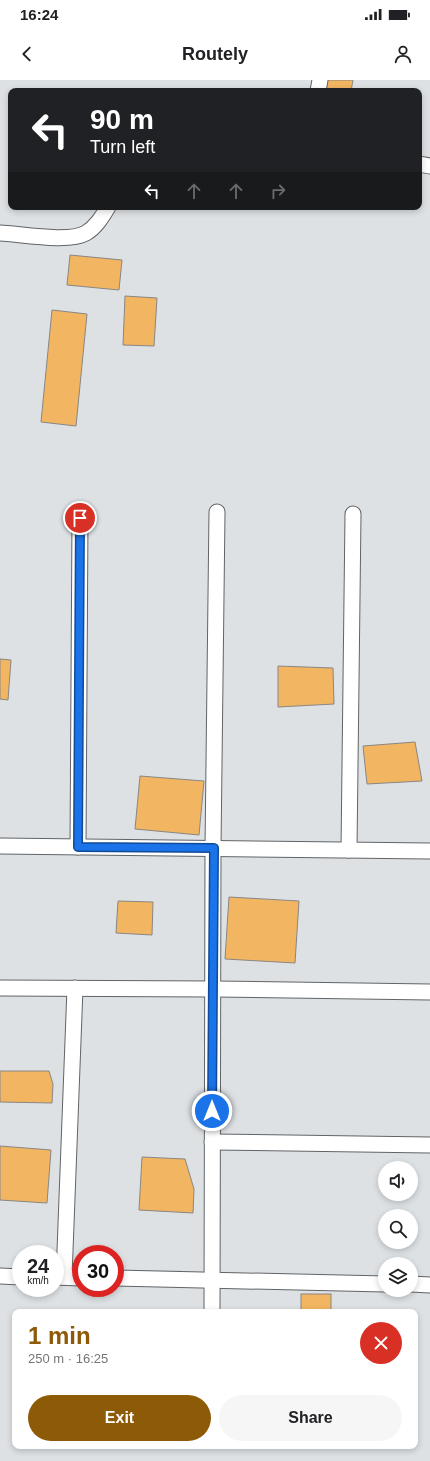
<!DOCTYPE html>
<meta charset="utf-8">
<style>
body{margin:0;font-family:Helvetica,sans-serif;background:#f6f6f6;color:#202124;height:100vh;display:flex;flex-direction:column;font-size:15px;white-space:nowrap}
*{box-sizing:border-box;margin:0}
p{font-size:13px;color:#757577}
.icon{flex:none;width:22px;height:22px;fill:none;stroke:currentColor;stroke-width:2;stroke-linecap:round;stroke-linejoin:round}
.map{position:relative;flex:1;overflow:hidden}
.details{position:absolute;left:12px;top:1229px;width:406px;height:140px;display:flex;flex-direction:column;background:#fff;border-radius:8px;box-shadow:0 2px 6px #0003}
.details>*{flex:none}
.top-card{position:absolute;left:8px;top:8px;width:414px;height:122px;border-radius:8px;box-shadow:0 2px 6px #0003;background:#202124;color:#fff;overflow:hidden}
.controls{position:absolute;left:378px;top:1081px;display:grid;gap:8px}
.controls a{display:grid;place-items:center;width:40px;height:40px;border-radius:50%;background:#fff;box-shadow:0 2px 6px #0003;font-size:20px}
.speed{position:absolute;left:12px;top:1165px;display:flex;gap:8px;font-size:20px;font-weight:700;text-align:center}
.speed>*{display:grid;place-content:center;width:52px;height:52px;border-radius:50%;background:#fff;box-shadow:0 2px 6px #0003;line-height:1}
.speed small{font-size:10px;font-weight:400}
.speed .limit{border:6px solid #d22;background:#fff;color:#111}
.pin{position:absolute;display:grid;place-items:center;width:34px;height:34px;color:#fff;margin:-17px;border:2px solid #fff;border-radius:50%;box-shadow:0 1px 4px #0007}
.me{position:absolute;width:44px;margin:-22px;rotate:0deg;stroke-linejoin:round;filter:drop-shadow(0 0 3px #0008)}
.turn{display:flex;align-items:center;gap:14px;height:84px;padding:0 16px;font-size:18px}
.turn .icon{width:52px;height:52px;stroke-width:2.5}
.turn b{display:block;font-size:28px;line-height:34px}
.lanes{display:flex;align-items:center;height:38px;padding:0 16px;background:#0003;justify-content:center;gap:20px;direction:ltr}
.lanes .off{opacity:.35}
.round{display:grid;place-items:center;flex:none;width:42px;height:42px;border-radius:21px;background:#f6f6f6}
.headline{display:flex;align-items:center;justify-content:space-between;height:68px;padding:0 16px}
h1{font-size:24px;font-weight:700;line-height:30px;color:#8d5b07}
.button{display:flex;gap:8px;margin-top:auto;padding:8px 16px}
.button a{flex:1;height:46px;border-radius:24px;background:#8d5b07;color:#fff;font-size:16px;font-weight:700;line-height:46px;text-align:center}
.button a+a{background:#f6f6f6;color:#202124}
.status{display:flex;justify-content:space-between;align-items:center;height:28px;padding:0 20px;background:#fff;direction:ltr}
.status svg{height:11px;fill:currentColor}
header{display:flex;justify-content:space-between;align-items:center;height:52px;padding:0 16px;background:#fff;font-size:18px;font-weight:700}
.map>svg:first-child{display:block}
.building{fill:#f2b561;stroke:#898683}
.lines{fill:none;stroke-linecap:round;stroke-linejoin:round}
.minor-casing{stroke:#616467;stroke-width:17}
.minor{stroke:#fff;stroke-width:15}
.route-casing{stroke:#114b97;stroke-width:10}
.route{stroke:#1a73e8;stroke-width:7}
</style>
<div class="status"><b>16:24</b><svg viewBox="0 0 49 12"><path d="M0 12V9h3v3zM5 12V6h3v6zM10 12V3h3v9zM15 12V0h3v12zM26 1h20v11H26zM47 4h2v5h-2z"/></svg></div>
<header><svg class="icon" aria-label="back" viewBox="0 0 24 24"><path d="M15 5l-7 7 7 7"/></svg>Routely<svg class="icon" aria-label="person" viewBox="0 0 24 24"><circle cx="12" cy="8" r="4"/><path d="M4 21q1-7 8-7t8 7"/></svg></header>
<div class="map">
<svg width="430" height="1381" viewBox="0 0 430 1381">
<rect width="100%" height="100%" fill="#dde1e4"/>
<g class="building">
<polygon points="327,0 353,0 351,11 324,11"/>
<polygon points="70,175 122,180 119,210 67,205"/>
<polygon points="125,216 157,218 154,266 123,265"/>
<polygon points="52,230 87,234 76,346 41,342"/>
<polygon points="0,579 11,580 8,620 0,619"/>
<polygon points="278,586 333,588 334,624 278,627"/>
<polygon points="415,662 422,701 367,704 363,666"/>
<polygon points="140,696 204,701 199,755 135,749"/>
<polygon points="229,817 299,821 295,883 225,879"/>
<polygon points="118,821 153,822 152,855 116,853"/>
<polygon points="0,991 49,991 53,1004 52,1023 0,1022"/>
<polygon points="0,1066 51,1070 47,1123 0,1120"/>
<polygon points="142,1077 185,1079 194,1109 193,1133 139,1130"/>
<rect x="301" y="1214" width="30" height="18"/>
</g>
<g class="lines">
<g class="minor-casing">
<g id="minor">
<polyline points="318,11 320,0"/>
<polyline points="419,84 430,86"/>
<path d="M0 153C21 154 69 163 86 153 96 147 102 137 108 127"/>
<polyline points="0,766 430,771"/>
<polyline points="78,767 80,438"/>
<polyline points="349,770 353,434"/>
<polyline points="0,908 213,909 430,912"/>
<polyline points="212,1062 430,1065"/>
<polyline points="0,1196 21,1197"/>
<polyline points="55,1197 81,1198"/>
<polyline points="64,1197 75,908"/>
<polyline points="115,1198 385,1204"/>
<polyline points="411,1204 430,1205"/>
<polyline points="212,1232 213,768 217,432"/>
</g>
</g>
<use href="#minor" class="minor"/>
</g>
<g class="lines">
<g class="route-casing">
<polyline id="route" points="80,438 78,767 214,768 212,1031"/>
</g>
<use href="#route" class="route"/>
</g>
</svg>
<div class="controls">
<a><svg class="icon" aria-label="sound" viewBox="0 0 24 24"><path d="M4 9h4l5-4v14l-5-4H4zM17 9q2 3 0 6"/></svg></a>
<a><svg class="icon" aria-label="search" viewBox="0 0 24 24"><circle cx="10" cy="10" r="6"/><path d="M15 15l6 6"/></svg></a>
<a><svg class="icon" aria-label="layers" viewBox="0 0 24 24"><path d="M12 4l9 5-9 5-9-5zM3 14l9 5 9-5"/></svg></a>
</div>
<div class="speed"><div>24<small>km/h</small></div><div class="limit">30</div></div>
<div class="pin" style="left:80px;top:438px;background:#d93025"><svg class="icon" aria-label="arrive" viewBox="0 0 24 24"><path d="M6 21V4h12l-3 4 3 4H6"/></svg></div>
<svg class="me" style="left:212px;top:1031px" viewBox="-20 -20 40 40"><circle r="17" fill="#1a73e8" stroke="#fff" stroke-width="3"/><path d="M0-11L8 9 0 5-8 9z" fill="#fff"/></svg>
<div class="top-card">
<div class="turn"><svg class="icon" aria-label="left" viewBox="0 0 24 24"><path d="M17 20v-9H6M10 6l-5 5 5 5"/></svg><div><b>90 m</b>Turn left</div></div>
<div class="lanes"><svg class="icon" aria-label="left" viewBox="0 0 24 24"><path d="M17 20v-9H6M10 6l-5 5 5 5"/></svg><svg class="icon off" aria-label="ahead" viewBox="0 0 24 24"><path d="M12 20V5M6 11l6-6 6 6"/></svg><svg class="icon off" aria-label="ahead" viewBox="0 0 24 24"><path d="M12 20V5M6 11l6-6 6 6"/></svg><svg class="icon off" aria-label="right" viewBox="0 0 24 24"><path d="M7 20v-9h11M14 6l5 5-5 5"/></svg></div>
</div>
<section class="details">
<div class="headline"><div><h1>1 min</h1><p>250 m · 16:25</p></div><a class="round" style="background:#d93025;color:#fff"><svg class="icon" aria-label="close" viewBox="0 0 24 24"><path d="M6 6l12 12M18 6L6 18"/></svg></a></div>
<div class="button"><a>Exit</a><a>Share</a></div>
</section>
</div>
